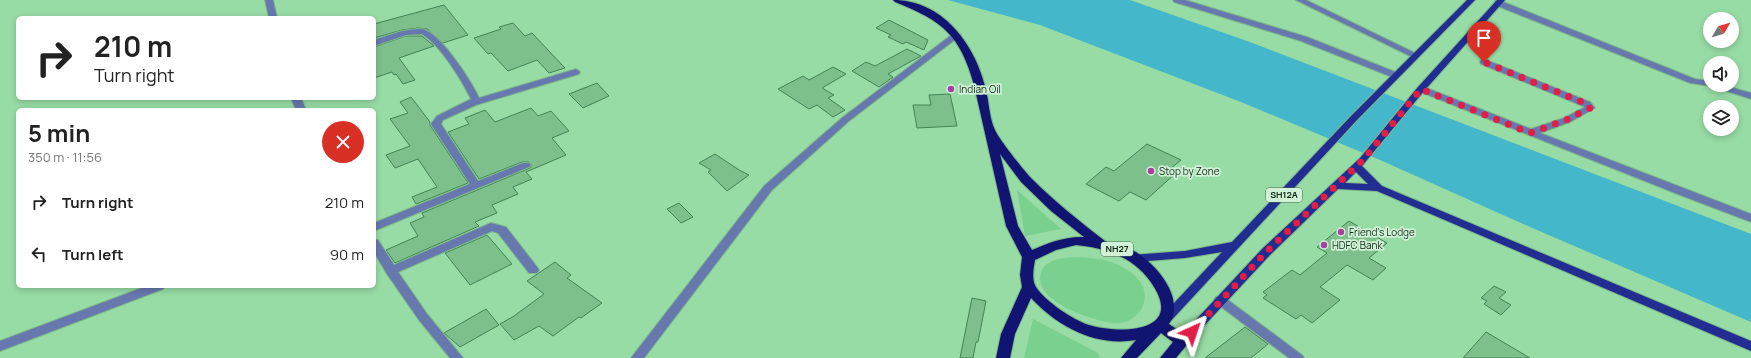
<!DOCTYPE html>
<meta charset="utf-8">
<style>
body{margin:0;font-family:Manrope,sans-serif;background:#f2f2f2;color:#222;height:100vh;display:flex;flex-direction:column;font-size:15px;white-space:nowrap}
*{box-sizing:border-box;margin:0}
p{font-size:13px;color:#767676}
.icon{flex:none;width:22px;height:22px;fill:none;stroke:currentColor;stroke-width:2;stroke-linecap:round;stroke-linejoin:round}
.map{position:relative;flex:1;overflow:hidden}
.panel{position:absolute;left:16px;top:108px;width:360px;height:180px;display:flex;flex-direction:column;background:#fff;border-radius:6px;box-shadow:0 2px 6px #0003}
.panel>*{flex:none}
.banner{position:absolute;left:16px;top:16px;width:360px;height:84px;border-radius:6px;box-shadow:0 2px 6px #0003;background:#fff;color:#222;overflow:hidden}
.needle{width:26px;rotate:52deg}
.tools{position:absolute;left:1703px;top:12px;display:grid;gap:8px}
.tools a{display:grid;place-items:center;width:36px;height:36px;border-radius:50%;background:#fff;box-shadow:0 2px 6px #0003;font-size:20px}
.pin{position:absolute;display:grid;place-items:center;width:34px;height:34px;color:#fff;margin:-41px -17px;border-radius:50% 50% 50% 0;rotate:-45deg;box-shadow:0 0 4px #0007}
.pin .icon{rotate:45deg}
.me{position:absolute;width:44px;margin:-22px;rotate:42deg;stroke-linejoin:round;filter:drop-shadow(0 0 3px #0008)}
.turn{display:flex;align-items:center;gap:14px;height:84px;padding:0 12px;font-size:18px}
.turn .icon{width:52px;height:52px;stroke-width:2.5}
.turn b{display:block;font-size:28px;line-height:34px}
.round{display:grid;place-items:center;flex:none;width:42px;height:42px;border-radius:21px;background:#f2f2f2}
.summary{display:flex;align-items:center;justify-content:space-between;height:68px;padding:0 12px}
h1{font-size:24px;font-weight:700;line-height:30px}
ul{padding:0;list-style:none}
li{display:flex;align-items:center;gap:12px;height:52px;padding:0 12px}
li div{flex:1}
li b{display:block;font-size:15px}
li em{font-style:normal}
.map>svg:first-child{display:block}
.green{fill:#7ad18f}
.water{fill:#44b7ca}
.building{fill:#7dc08c;stroke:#428453}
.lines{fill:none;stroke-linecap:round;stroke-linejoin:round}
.minor-casing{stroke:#7cb888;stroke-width:2}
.major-casing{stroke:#7cb888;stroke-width:2}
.highway-casing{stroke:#7cb888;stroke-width:2}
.minor{fill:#6778ae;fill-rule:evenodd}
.major{fill:#212d91;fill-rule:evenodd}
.highway{fill:#121472;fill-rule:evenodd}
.route{stroke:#e11d48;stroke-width:7;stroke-dasharray:0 12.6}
.poi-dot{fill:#a840a2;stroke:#d1f2d7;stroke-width:1.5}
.labels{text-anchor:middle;stroke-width:3.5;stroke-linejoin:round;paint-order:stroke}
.shield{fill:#d1f2d7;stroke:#486650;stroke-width:1}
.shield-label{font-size:9px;font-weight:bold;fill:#0e2a16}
.poi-label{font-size:10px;fill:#0e2a16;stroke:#d1f2d7;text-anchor:start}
</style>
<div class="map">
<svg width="1751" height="358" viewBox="0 0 1751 358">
<rect width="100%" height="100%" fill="#97dba5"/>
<g class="green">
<polygon points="1017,190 1061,229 1025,236"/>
<path d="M1077 257C1093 258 1110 259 1124 268 1132 272 1140 279 1143 287 1151 308 1131 326 1112 323 1092 320 1032 301 1041 273 1046 258 1064 258 1077 257Z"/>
<polygon points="1033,319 1098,353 1100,358 1024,358"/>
</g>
<polygon class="water" points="948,0 1130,0 1247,41 1751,234 1751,322 1530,227 1380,160 1241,102 1040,25"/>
<g class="building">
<polygon points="444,5 468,35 443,43 427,29 418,28 402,30 374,38 374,24"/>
<polygon points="889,20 928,40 924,50 906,42 903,44 888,37 891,35 876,28"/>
<polygon points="513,23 525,36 532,33 565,68 549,73 537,60 508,71 491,53 488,54 474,38 501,29 499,27"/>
<polygon points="406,36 422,36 434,46 399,58 415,80 403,84 396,74 394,75 392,72 374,78 374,47"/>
<polygon points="907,49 921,56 888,74 893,77 879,87 852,71 866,62 875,66"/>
<polygon points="833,67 846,74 822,88 834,95 828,98 845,110 833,117 817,105 809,109 778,89 803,76 809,80"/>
<polygon points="597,83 609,96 583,108 569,94"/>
<polygon points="950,94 957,126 917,128 913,105 931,105 929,95"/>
<polygon points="411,97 430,122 430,125 468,183 416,204 412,197 437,187 418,159 395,168 386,155 410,146 390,119 408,113 400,102"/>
<polygon points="531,108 538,116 551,111 569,131 552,138 566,155 526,172 532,179 513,187 518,194 492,205 497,213 475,222 479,226 395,263 386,250 418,236 410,223 424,217 422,213 530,168 532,165 529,162 522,162 479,179 448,132 469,124 465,118 485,110 495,122"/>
<polygon points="1147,144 1181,160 1170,169 1177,172 1146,200 1130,192 1119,201 1086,184 1106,167 1114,171"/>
<polygon points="715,154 739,170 749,175 727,191 708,172 711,170 699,163"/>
<polygon points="679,203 693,217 681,223 667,209"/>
<polygon points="1349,221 1387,243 1369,258 1386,268 1373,280 1347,265 1320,287 1340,300 1312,323 1301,315 1296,319 1263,298 1267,295 1263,292 1292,270 1300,275 1327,253 1317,247"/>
<polygon points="487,235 512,264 470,285 445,253"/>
<polygon points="555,262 571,275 567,278 602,303 581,318 579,317 553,336 539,326 514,340 500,324 514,316 544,294 527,281"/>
<polygon points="1494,286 1506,292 1499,298 1511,305 1501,315 1484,304 1487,301 1481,298"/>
<polygon points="972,298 986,301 978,342 976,342 973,358 960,358"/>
<polygon points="486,309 499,325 460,347 444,333"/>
<polygon points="1245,327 1268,344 1251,358 1205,358"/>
<polygon points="1486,332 1530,358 1463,358"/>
</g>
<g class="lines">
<g class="minor-casing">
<g id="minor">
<polygon points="265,0 273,0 277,18 269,18"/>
<polygon points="1173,0 1185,0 1307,37 1398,73 1399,75 1398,77 1392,77 1301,41 1174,2"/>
<polygon points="1296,0 1306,0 1419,55 1418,57 1412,57"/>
<polygon points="1495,1 1501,1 1695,79 1710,81 1710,85 1723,85 1751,93 1751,99 1711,86 1690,83 1495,5"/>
<path d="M418 29C421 29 425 29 427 31 443 38 472 82 479 98L573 70 576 69 580 72 579 74 476 105 443 120 441 124 478 181 523 163H529L531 165 529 167 374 231V223L470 184 431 124 437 116 471 99C461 79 441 46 422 34L406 35 374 46V40L402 31Z"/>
<polygon points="954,33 957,33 961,35 849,121 772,190 644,358 631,358 764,186 843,117"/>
<polygon points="1484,59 1590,102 1595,108 1570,122 1540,133 1751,214 1751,222 1680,195 1418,91 1417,89 1421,86 1424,87 1531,129 1564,118 1585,107 1481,64 1480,62 1481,60"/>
<polygon points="291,98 301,98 306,110 296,110"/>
<polygon points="491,223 506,227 537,267 539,270 537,273 529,273 498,233 492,231 398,272 427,314 463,358 450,358 419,320 387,274 374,252 374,239 378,240 394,265"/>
<polygon points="147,286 165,286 163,289 0,351 0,341"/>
<polygon points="1220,296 1224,297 1302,355 1304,358 1289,358 1216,303 1214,300 1216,297"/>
</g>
</g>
<g class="major-casing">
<g id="major">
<polygon points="1467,0 1475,0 1357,120 1168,324 1164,325 1160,324 1158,321 1160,318 1222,252 1185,258 1135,262 1131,261 1130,258 1131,255 1185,251 1232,242 1351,116"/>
<path d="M1497 0H1505L1424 91 1362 166 1382 186 1751 341V351L1377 191 1338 189 1270 255 1187 344 1183 346 1179 344 1177 341 1179 338 1262 249 1360 158 1418 87ZM1356 172 1368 184 1345 183Z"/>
</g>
</g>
<g class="highway-casing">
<path id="highway" d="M893 0C942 0 974 43 985 86 989 99 989 118 995 130 998 138 1025 172 1031 178 1054 201 1079 221 1105 241 1109 244 1128 248 1136 252 1157 265 1186 299 1169 324L1188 337 1190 341 1176 358H1160L1173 342 1161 333 1137 358H1121L1136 340C1096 347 1058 327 1031 298L1015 334 1010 358H996L1001 334 1022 287 1020 275 1022 257 1006 226 974 85C960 35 943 21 895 2ZM1000 154 1021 182 1051 211 1084 237C1066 236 1048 243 1032 250L1018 226ZM1076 245C1105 248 1132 256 1150 281 1187 332 1123 335 1089 325 1073 320 1045 301 1036 287 1031 279 1034 267 1035 260L1056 250Z"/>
</g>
<use href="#minor" class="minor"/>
<use href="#major" class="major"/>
<use href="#highway" class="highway"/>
</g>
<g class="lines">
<polyline class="route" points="1192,332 1266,252 1363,160 1421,89 1530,133 1566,120 1590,108 1587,104 1484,62"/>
</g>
<g class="poi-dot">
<circle cx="951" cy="89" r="4"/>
<circle cx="1151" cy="171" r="4"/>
<circle cx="1341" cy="232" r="4"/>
<circle cx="1324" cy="245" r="4"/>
</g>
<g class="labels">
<g class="shield">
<rect x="1266" y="188" width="36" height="14" rx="3"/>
<rect x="1101" y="242" width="32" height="14" rx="3"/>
</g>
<g class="shield-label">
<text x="1284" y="198">SH12A</text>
<text x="1117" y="252">NH27</text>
</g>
<g class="poi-label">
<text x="959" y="93">Indian Oil</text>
<text x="1159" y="175">Stop by Zone</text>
<text x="1349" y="236">Friend's Lodge</text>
<text x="1332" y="249">HDFC Bank</text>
</g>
</g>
</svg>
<div class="tools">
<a><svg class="needle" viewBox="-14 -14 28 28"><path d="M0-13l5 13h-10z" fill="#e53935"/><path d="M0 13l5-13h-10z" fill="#767676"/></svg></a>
<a><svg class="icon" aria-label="sound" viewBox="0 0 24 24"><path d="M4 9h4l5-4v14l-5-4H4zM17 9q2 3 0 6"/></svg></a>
<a><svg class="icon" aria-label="layers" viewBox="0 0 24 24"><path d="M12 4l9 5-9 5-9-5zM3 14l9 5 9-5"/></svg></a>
</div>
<div class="pin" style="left:1484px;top:62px;background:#d93025"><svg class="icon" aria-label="arrive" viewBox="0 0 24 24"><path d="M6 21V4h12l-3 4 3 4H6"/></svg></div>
<svg class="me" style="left:1192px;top:332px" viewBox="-20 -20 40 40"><path d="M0-17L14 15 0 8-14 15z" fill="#e11d48" stroke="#fff" stroke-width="4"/></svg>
<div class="banner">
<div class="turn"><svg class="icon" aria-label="right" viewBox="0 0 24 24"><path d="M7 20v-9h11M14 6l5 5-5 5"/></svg><div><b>210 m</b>Turn right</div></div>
</div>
<section class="panel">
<div class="summary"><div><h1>5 min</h1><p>350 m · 11:56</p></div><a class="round" style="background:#d93025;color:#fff"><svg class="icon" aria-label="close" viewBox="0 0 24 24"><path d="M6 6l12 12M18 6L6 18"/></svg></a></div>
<ul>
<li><svg class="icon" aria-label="right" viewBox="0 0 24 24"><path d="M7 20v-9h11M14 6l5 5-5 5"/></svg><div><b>Turn right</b></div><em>210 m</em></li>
<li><svg class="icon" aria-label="left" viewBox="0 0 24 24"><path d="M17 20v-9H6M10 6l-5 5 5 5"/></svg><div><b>Turn left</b></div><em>90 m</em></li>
</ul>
</section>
</div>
